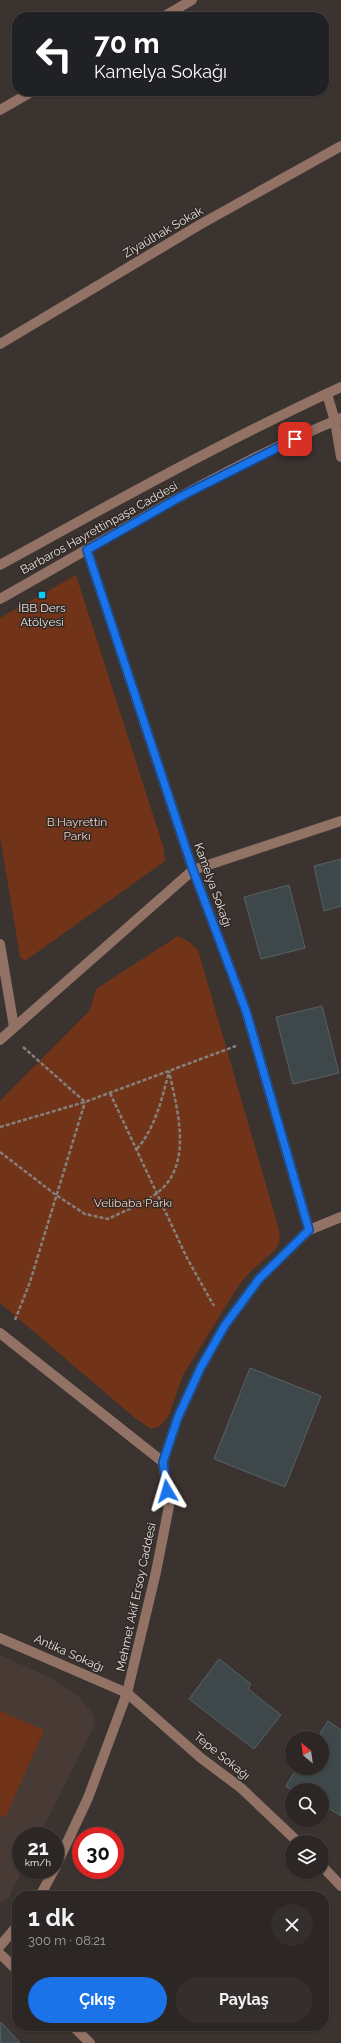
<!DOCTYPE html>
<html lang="tr">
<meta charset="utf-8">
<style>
body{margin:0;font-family:Raleway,sans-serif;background:#342e2c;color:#f1f3f6;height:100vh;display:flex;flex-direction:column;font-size:15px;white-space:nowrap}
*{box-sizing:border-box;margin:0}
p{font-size:13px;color:#a6a5a6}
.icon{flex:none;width:22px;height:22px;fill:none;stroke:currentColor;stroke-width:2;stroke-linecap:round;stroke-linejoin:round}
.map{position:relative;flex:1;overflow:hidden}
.drawer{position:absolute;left:12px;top:1891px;width:317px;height:140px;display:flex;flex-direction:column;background:#2c2624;border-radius:16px;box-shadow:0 1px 3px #0004,0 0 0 1px #484341}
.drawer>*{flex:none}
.guide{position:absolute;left:12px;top:12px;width:317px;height:84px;border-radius:16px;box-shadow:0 1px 3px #0004,0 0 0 1px #484341;background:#202124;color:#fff;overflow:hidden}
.needle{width:26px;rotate:331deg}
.buttons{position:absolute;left:285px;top:1731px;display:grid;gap:8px}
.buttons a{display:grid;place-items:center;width:44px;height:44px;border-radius:50%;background:#2c2624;box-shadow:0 1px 3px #0004,0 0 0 1px #484341;font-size:20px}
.speed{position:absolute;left:12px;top:1827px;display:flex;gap:8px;font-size:20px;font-weight:700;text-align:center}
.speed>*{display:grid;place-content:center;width:52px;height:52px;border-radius:50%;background:#2c2624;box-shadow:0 1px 3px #0004,0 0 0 1px #484341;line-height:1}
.speed small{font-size:10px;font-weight:400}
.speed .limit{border:6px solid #d22;background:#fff;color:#111}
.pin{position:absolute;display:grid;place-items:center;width:34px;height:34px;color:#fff;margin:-17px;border-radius:8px;box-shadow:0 2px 6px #0006}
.me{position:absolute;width:44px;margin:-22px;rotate:353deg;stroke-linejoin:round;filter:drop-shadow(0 0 3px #0008)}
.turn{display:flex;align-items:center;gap:14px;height:84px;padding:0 16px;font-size:18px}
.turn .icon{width:52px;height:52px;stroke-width:2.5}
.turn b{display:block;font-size:28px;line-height:34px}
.round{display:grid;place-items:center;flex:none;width:42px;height:42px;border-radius:21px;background:#342e2c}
.head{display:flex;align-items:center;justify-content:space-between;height:68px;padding:0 16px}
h1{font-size:24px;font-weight:700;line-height:30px}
.button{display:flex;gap:8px;margin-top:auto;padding:8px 16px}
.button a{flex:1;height:46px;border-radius:24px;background:#1a73e8;color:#fff;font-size:16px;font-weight:700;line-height:46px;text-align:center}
.button a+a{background:#342e2c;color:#f1f3f6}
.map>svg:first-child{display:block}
.built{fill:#483a34}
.green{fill:#713418}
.building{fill:#3e474a;stroke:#586165}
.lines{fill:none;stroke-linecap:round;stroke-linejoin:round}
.path{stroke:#86807d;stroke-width:2.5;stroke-dasharray:4 2;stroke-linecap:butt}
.minor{stroke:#927265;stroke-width:10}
.route-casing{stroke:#114b97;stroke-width:10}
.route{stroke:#1a73e8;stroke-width:7}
.poi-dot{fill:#0ecafa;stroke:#312926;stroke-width:1.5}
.labels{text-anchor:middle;stroke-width:3;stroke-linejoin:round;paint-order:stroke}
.street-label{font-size:12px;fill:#e5e0de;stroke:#312926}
.poi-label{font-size:12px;fill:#e5e0de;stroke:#312926}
.park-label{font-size:12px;fill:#f7cebd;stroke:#312926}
</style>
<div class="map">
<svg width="341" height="2043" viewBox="0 0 341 2043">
<rect width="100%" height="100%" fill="#3b3330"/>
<polygon class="built" points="0,1655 51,1678 79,1697 94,1715 95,1724 39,1836 21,1836 21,1870 22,1870 9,1897 0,1903"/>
<g class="green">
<polygon points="76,575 163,846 165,861 25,961 20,957 0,837 0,618"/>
<polygon points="178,936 188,941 198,950 279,1230 280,1240 275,1250 252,1270 239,1285 183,1375 169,1415 160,1426 151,1429 135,1418 0,1303 0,1101 90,1010 96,989"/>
<polygon points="0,1711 44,1730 5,1818 0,1815"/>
</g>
<g class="building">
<polygon points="341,859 341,906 324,911 314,866"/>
<polygon points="289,885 305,948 261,959 244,897"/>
<polygon points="322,1006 339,1073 293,1084 276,1017"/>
<polygon points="250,1368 321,1396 285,1487 214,1459"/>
<polygon points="219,1659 251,1684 248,1689 281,1715 254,1749 189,1699"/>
<polygon points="328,1721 341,1730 341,1816 322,1804 322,1790 292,1790 286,1786 297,1768 322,1768 322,1738 317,1738"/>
<polygon points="1,2022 20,2043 0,2043"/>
</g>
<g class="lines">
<g class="path">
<polyline points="23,1047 85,1102"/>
<polyline points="110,1093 187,1258 214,1306"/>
<polyline points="0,1127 85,1102 236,1046"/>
<path d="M137 1149C156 1126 161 1101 169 1072"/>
<path d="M0 1152 56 1195 85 1214 108 1219C124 1211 143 1204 157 1193 194 1165 177 1109 169 1071"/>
<polyline points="15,1320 30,1282 85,1102"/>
</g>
<g class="minor">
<polyline points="163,17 192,0"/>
<polyline points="0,110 33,91"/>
<polyline points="0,344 201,224 341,146"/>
<polyline points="327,394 335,421 341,457"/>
<polyline points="87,550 193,870 246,1011 309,1230"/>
<path d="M0 565C112 503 224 441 341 387"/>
<path d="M0 599C112 536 222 468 341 418"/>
<polyline points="0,944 14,1027"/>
<polyline points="0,1040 193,870 341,821"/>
<polyline points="0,1333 163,1462"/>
<polyline points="0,1638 127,1693 201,1758 241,1788 298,1842"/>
<polyline points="322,1866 341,1886"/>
<polyline points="55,1868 88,1798 127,1693 156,1572 169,1506 163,1462 178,1417 201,1367 225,1325 259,1279 309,1230 341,1217"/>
<polyline points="40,1896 54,1870"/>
<polyline points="0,1946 17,1926"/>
<polyline points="0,1954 17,1970"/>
<polyline points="73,2026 90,2043"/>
</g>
</g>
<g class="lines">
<g class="route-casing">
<polyline id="route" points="167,1491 163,1462 178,1417 201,1367 225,1325 259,1279 309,1230 246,1011 193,870 87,550 182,496 295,439"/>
</g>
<use href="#route" class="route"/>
</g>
<rect class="poi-dot" x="38" y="591" width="8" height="8" rx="2"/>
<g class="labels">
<g class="street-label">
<text transform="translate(163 232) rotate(-30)" y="4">Ziyaülhak Sokak</text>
<text transform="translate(99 528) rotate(-29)" y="4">Barbaros Hayrettinpaşa Caddesi</text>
<text transform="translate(213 885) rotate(70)" y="4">Kamelya Sokağı</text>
<text transform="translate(136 1597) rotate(-78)" y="4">Mehmet Akif Ersoy Caddesi</text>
<text transform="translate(69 1653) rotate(24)" y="4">Antika Sokağı</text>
<text transform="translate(222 1756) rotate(39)" y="4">Tepe Sokağı</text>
</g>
<g class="poi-label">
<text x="42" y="612">İBB Ders<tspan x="42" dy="14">Atölyesi</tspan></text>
</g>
<g class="park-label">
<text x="77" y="826">B.Hayrettin<tspan x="77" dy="14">Parkı</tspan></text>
<text x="133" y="1207">Velibaba Parkı</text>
</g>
</g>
</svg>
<div class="buttons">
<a><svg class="needle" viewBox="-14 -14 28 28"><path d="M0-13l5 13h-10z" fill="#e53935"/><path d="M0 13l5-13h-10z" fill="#a6a5a6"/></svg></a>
<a><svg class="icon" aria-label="search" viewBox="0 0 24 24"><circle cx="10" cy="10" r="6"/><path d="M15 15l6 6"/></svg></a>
<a><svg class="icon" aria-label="layers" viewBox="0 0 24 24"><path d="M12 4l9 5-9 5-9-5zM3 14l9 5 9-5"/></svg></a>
</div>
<div class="speed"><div>21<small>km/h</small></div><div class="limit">30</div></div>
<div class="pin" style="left:295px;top:439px;background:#d93025"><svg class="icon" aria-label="arrive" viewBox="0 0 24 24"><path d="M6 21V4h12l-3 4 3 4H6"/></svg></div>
<svg class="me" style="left:167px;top:1491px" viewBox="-20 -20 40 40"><path d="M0-17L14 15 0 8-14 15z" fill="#1a73e8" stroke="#fff" stroke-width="4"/></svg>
<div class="guide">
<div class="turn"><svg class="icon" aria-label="left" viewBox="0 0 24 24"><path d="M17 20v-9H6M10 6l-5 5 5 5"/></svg><div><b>70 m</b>Kamelya Sokağı</div></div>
</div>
<section class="drawer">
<div class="head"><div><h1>1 dk</h1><p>300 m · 08:21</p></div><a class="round"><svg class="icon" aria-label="close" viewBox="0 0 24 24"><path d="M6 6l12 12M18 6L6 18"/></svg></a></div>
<div class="button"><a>Çıkış</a><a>Paylaş</a></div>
</section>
</div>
